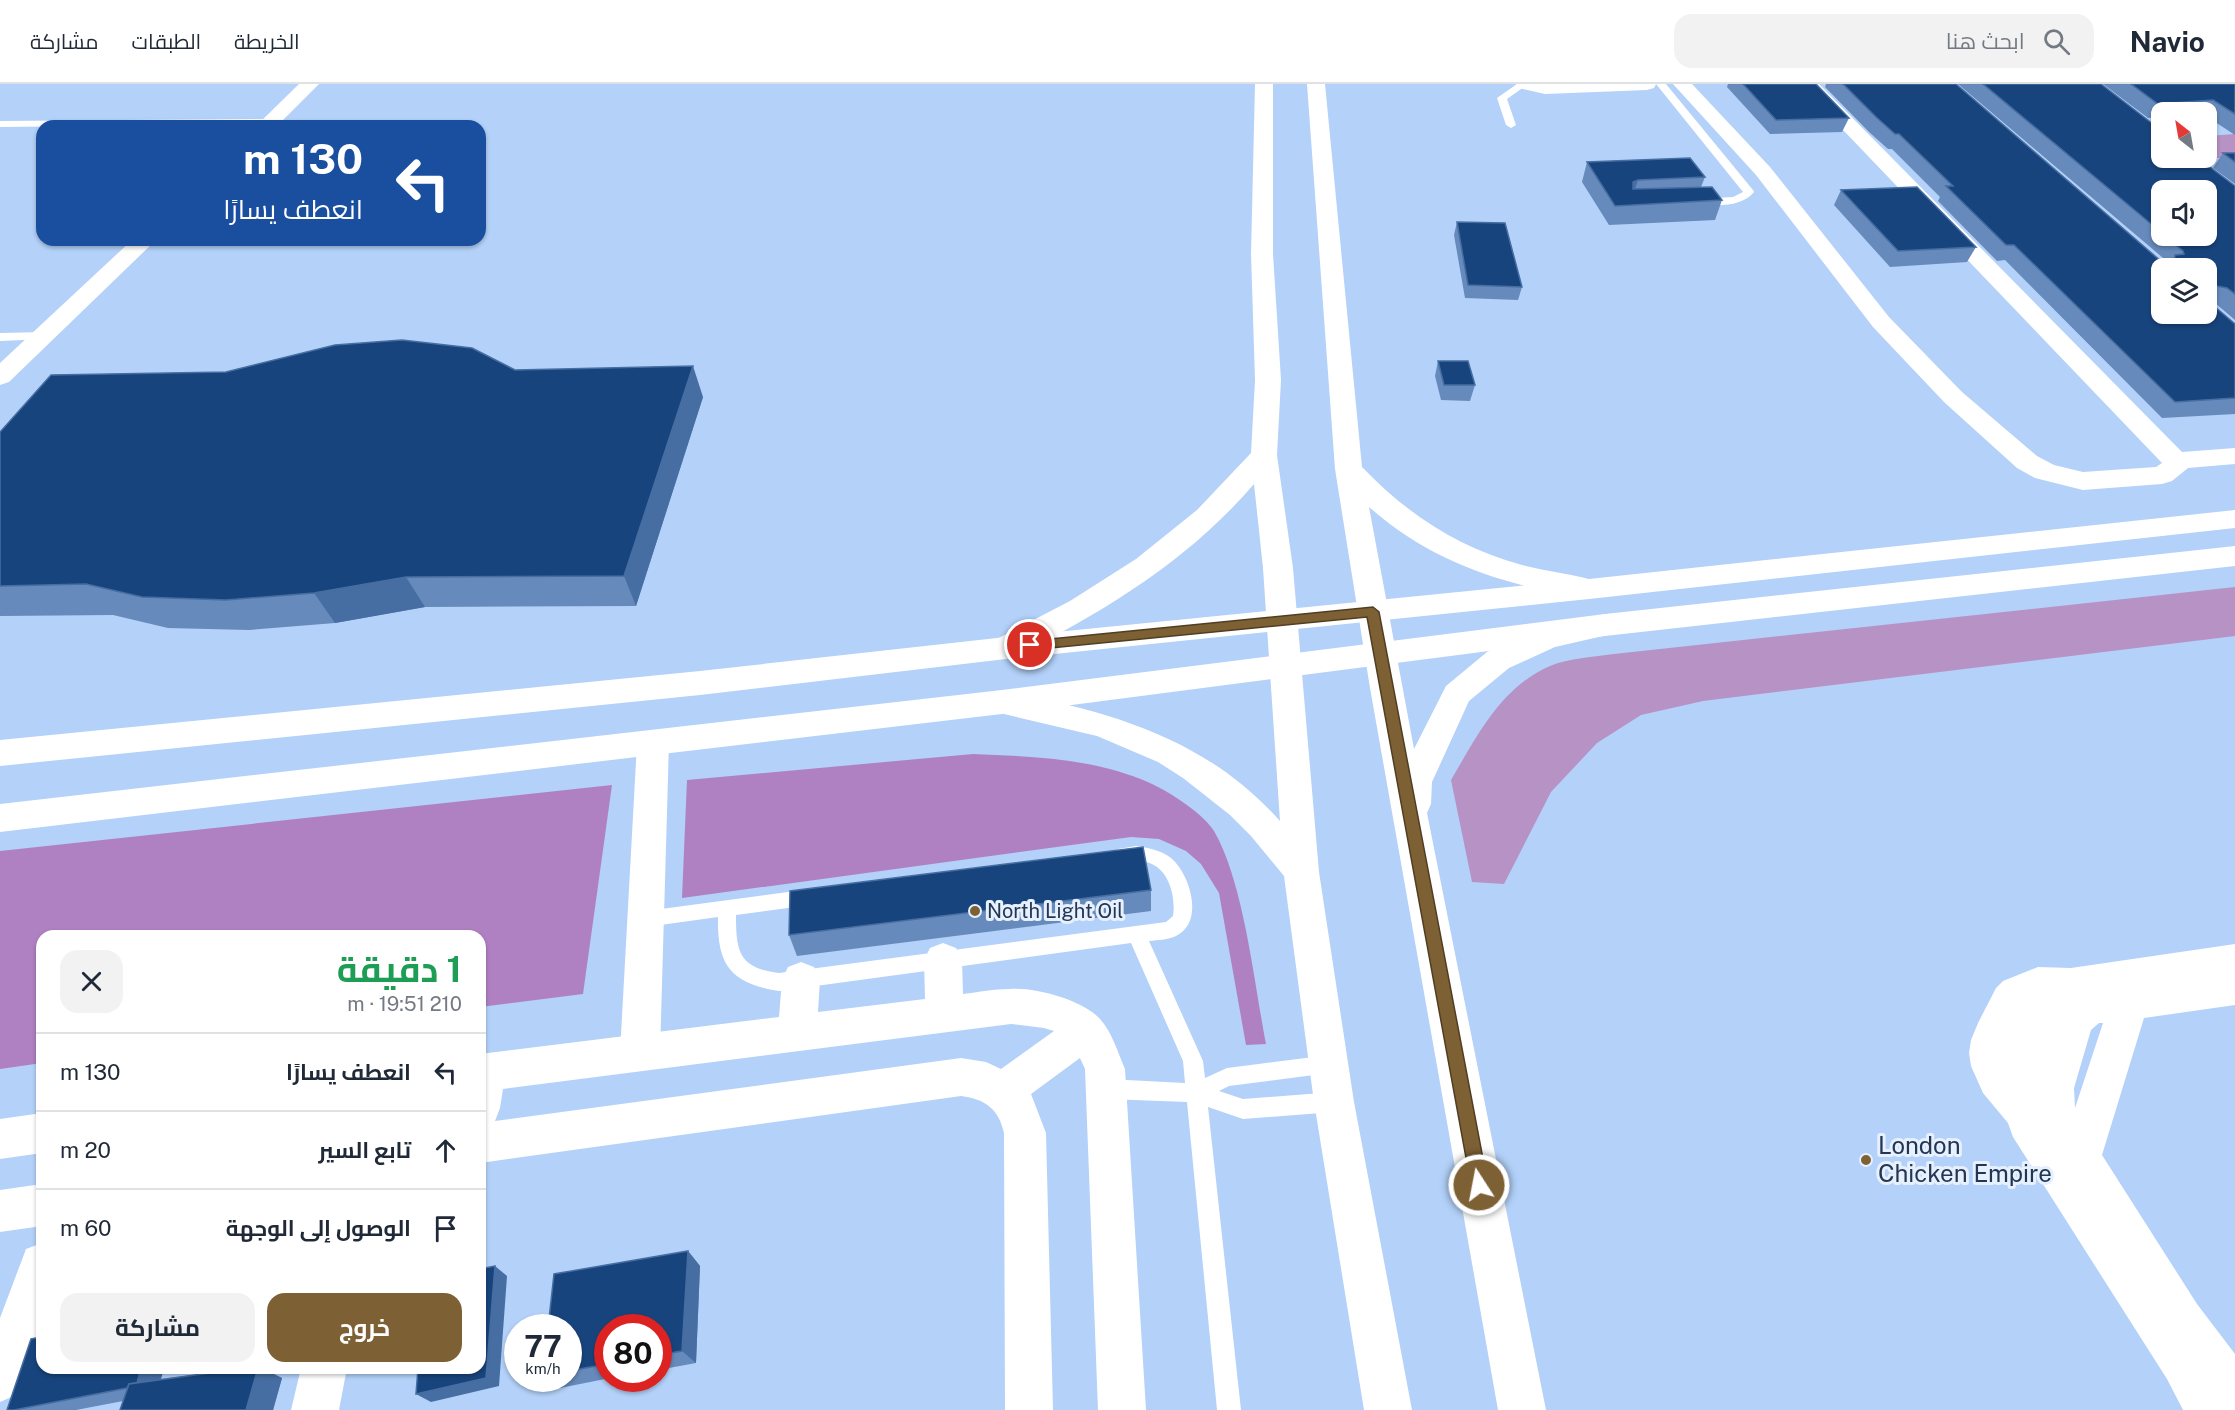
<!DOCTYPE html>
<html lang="ar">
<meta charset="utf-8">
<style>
body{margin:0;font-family:"Public Sans",Cairo,sans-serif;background:#f2f2f3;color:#1f2937;direction:rtl;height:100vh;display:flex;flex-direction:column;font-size:22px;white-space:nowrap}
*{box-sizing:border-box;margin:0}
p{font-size:20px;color:#747a83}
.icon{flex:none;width:33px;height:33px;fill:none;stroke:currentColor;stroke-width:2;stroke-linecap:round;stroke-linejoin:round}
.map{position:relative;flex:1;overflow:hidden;direction:ltr}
.side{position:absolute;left:36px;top:846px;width:450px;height:444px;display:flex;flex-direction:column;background:#fff;border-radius:18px;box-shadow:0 2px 4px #0004;direction:rtl}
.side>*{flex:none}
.top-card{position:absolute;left:36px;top:36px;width:450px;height:126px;border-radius:18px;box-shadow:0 2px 4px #0004;direction:rtl;background:#1a4fa0;color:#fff;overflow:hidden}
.needle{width:39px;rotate:329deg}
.tools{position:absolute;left:2151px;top:18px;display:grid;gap:12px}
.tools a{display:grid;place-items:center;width:66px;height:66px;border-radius:12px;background:#fff;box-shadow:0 2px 4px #0004;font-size:30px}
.speed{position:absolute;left:504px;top:1230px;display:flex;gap:12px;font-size:30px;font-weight:700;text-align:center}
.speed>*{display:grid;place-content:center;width:78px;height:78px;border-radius:50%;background:#fff;box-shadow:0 2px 4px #0004;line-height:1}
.speed small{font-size:15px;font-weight:400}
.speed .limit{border:9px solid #d22;background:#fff;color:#111}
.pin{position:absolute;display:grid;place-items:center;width:51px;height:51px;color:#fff;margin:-26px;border:3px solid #fff;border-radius:50%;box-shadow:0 2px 6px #0007}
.me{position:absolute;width:66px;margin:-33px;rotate:349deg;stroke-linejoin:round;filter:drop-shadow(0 0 4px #0008)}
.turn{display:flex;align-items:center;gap:21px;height:126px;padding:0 24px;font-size:27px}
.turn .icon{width:78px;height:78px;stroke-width:2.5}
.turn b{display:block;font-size:42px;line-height:51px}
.round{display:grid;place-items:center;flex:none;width:63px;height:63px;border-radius:18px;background:#f2f2f3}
.summary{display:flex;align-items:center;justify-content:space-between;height:102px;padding:0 24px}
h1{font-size:36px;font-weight:700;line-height:45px;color:#1e9e55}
.cta{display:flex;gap:12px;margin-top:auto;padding:12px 24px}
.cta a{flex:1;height:69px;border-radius:18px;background:#7d6034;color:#fff;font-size:24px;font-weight:700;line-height:69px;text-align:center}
.cta a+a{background:#f2f2f3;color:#1f2937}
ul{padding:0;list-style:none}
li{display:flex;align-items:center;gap:18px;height:78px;padding:0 24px;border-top:2px solid #e0e1e3}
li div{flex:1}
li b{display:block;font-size:22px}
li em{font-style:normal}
header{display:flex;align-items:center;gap:36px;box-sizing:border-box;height:84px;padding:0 30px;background:#fff;border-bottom:2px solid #e0e1e3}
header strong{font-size:28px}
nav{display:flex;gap:33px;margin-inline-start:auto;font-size:21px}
.search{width:420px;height:54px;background:#f2f2f3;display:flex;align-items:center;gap:15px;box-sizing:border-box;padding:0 21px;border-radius:18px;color:#747a83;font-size:22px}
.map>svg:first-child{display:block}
.green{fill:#b792c5}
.forest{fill:#b081c2}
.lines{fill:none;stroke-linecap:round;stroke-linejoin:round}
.lane{fill:#fff;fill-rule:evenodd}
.street{fill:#fff;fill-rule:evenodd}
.secondary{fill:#fff;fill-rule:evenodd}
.highway{fill:#fff;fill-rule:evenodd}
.wall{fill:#668abb;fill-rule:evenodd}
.shaded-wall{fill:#466ea2}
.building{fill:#18447d;stroke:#466ea2;stroke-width:1.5;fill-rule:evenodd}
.route{fill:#7d6034;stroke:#513e22;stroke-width:1.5}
.poi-dot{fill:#7d6034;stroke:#e6f0fe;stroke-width:2}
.labels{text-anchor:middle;stroke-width:6;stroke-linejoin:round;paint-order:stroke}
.poi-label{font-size:20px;fill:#243752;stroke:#e6f0fe;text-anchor:start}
.near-poi-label{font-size:24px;fill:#243752;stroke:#e6f0fe;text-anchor:start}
</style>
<header>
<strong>Navio</strong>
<div class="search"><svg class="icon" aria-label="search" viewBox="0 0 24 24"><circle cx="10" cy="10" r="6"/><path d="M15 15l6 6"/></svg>ابحث هنا</div>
<nav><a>الخريطة</a><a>الطبقات</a><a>مشاركة</a></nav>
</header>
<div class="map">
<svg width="2235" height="1326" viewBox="0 0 2235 1326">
<rect width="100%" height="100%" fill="#b3d1f9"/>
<g class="green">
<polygon points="2235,50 2235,74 2206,74 2207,52"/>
<path d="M2235 503V552L1703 617 1641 631 1597 659 1551 708 1504 800 1472 798 1451 696C1477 652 1501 603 1550 582 1569 574 1594 573 1614 570Z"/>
</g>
<g class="forest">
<path d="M973 670C1044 673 1124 675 1184 719 1194 726 1207 736 1214 747 1244 799 1254 899 1266 960L1246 961 1219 809 1201 780 1186 767 1159 755 1131 753 682 814 687 696Z"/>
<polygon points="612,701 583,910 480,923 480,852 42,852 42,979 0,985 0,767"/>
</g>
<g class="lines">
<g class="lane">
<polygon points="1517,0 1528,0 1507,15 1516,41 1511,44 1506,41 1497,14"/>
<path d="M1656 0H1666L1753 106 1754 108C1742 123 1715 123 1697 119V115L1733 113 1743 108Z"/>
<polygon points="269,35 272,36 272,40 0,43 0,37"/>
<polygon points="44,248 48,249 48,255 0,257 0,249"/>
<path d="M1136 762C1148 764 1161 766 1171 774 1190 790 1205 838 1176 852 1168 856 1158 856 1149 857L1203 977 1205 994 1227 984 1329 971 1336 973 1339 980 1336 987 1329 989 1229 1002 1219 1007 1243 1015 1334 1008 1341 1011 1344 1018 1341 1025 1334 1028 1243 1035 1208 1023 1241 1326H1217L1187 1018 1107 1015 1100 1012 1097 1005 1100 998 1107 995 1185 999 1183 977 1131 859 779 907C731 899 717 882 718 833L646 843 640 841 637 835 640 829 646 827 810 805 816 808 819 813 816 818 810 821 736 831C736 868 739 884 779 889L1166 838 1173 832C1176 813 1169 783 1146 778 1136 776 1127 778 1118 775L1115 770 1118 765Z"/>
</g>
<g class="street">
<polygon points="299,0 319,0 277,42 256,42"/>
<polygon points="1516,0 1656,0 1654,4 1647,6 1545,10 1518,4"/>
<polygon points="1673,0 1692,0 1770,83 1889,233 1962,308 2037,372 2054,381 2083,388 2156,383 2162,379 1799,0 1819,0 2182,368 2235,364 2235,380 2188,384 2172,397 2162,400 2083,406 2035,394 2017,384 1944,318 1873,243 1756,91"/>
<polygon points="132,156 156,156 9,298 0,301 0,279"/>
<polygon points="653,646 665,650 669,659 660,969 654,982 640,987 626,982 620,969 637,659 641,650"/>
<path d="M2235 860V921L2144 934 2102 1071 2197 1220 2235 1270V1326H2183L2167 1295 2013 1053 2008 1039 1983 1009 1971 982 1969 969 1971 956 1978 939 1996 904 2003 897 2038 883 2071 884ZM2099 939H2103L2075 1024 2074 1004 2091 946Z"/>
<polygon points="42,1159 42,1243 16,1311 0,1318 0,1234 26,1165"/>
<polygon points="301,1284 347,1284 339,1326 291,1326"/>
</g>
<g class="secondary">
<polygon points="2235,426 2235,444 1589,515 1006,575 700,611 0,682 0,656 700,587 1006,553 1589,495"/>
<polygon points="2235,462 2235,482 1605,552 1002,630 0,748 0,720 1002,606 1605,530"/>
<path d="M943 859 956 864 962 876 963 910C979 908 994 905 1010 905 1035 903 1083 916 1100 935 1112 948 1118 969 1125 985L1146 1326H1098L1085 985 1080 974 1031 1010 1046 1049 1053 1326H1005L1004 1049C999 1025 985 1015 961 1012L480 1079V970L779 933 782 895 788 883 801 878 814 883 820 895 818 928 925 915 924 876 930 864ZM1011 940 1044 944 1054 947 1001 985 986 978 961 974 495 1037 500 1024 503 1005Z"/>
<polygon points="42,1029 42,1069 0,1075 0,1035"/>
<polygon points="42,1100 42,1142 0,1148 0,1106"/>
</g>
<g class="highway">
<path d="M1255 0H1273V170L1281 296 1277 371 1293 484 1319 788 1354 1018 1412 1326H1364L1314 1018 1284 792 1251 752 1230 731 1183 694 1158 678 1097 652 991 627 986 618 991 609 1002 606C1109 628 1204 652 1280 737L1263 484 1254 400C1189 476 1105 527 1017 572L1006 575 995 572 991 564 995 556 1070 517 1136 475 1197 426 1251 369 1255 296 1251 170Z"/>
<path d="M1307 0H1325L1362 383C1407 430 1459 464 1522 481 1548 488 1574 490 1599 498L1604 505 1599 512 1589 515C1505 501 1434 480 1369 423L1414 665 1446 602 1487 568 1537 545 1605 530 1616 533 1620 541 1616 549 1555 563 1509 584 1469 617 1432 698 1431 720 1427 729 1546 1326H1498L1370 604 1335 385Z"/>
</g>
</g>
<g class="wall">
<polygon points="1728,0 1816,0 1849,34 1842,48 1770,50 1727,3"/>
<path d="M1826 0H1956L2163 179 2169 180V179L1958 0H2101L2235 102V236L2215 219H2210L2235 240V330L2162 334 2005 176 1997 177 1938 117 1940 113 1892 65H1888L1869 48 1825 3ZM2162 106 2206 152H2162Z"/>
<polygon points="2103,0 2235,0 2235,51 2206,32 2206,28 2162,28 2162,33 2148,34"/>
<polygon points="2223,69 2235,69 2235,100 2213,84"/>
<polygon points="1587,78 1705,93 1701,103 1722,116 1715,136 1609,141 1582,98"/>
<polygon points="1841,106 1976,163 1967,178 1890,183 1834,121"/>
<polygon points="1457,138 1522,203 1518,216 1465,214 1454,151"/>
<polygon points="1438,277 1475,301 1470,317 1441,316 1435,292"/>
<polygon points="515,286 703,313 636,522 425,523 335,539 249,546 168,544 113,531 0,532 0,348"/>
<polygon points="1151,806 1151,827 797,872 789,851"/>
<polygon points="688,1167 700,1182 696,1279 658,1286 658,1244 608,1244 608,1294 610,1294 560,1304 546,1294 568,1294 568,1244"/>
<polygon points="247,1284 261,1284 282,1294 273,1326 120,1326 123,1317 76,1326 7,1326 161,1295"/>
</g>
<g class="shaded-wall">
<polygon points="1638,96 1631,116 1633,98"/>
<polygon points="693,282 703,313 636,522 624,492"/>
<polygon points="406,493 425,523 335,539 314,509"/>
<polygon points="688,1167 700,1182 696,1279 682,1267"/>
<polygon points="495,1182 507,1192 499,1302 431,1318 416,1310"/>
<polygon points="141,1284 164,1284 157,1310 136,1302"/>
<polygon points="258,1284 261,1284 282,1294 273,1326 246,1326"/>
</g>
<g class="building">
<polygon points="1743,0 1816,0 1849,34 1776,36"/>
<path d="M1843 0H1956L2163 179 2174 181 2175 171 2184 170 2183 167 2165 152H2206V106H2162V149L1983 0H2101L2162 47V74H2198L2235 102V210L2227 204 2216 202 2215 212 2207 213V216L2235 240V314L2175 318 2014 161H2006L1946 102H1953L1899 50H1895L1876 33ZM2162 184H2206V230H2162Z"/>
<polygon points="2131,0 2235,0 2235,30 2213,16 2158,20"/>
<polygon points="2223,69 2235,69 2235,78"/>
<polygon points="1690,74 1705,93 1638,96 1633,98 1633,105 1712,103 1722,116 1615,122 1587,78"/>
<polygon points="1917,103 1976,163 1898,167 1841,106"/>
<polygon points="1457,138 1505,139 1522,203 1468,201"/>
<polygon points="402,256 472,264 515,286 693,282 624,492 406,493 314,509 226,516 142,513 86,500 0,502 0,348 51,291 226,288 335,261"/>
<polygon points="1438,277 1468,277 1475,301 1444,301"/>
<polygon points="1143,763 1151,806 789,851 790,807"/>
<polygon points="688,1167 682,1267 658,1271 658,1244 608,1244 608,1280 568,1287 568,1244 548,1244 554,1190"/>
<polygon points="495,1182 486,1294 416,1310 418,1284 480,1284 480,1185"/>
<polygon points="42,1253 42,1284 141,1284 137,1299 129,1300 127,1304 14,1326 7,1326 31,1255"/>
<polygon points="247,1284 258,1284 246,1326 120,1326 129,1300"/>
</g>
<polygon class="route" points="1373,523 1379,528 1488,1101 1486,1107 1479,1110 1473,1107 1471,1101 1367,533 1030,566 1024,561 1030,557"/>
<g class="poi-dot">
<circle cx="975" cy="827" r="6"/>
<circle cx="1866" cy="1076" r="6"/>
</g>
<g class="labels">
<g class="poi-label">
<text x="987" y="834">North Light Oil</text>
</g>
<g class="near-poi-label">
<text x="1878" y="1070">London<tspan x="1878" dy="28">Chicken Empire</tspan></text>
</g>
</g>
</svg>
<div class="tools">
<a><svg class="needle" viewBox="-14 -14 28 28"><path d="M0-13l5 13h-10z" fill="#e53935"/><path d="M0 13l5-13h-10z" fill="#747a83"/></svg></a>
<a><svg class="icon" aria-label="sound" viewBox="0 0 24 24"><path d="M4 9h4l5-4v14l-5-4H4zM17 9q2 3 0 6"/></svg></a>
<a><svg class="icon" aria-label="layers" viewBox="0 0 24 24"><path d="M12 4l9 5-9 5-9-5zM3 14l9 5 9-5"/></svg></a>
</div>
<div class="speed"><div>77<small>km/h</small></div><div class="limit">80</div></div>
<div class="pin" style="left:1030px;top:561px;background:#d93025"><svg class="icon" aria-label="arrive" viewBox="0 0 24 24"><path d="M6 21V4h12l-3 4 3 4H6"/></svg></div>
<svg class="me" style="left:1479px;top:1101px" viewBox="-20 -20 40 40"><circle r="17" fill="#7d6034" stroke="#fff" stroke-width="3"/><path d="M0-11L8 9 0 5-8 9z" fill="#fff"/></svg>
<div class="top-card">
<div class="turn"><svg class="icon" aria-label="left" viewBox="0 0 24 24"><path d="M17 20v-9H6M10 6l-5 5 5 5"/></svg><div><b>130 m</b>انعطف يسارًا</div></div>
</div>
<section class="side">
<div class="summary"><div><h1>1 دقيقة</h1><p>210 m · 19:51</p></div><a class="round"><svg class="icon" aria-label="close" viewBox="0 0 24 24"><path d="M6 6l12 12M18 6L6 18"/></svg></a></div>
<ul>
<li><svg class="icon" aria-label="left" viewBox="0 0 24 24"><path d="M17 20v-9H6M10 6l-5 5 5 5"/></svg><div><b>انعطف يسارًا</b></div><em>130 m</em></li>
<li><svg class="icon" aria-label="ahead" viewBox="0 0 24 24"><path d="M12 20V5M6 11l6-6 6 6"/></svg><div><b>تابع السير</b></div><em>20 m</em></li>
<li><svg class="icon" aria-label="arrive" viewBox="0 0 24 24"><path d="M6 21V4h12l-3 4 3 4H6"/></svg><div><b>الوصول إلى الوجهة</b></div><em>60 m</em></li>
</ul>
<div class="cta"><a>خروج</a><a>مشاركة</a></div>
</section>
</div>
